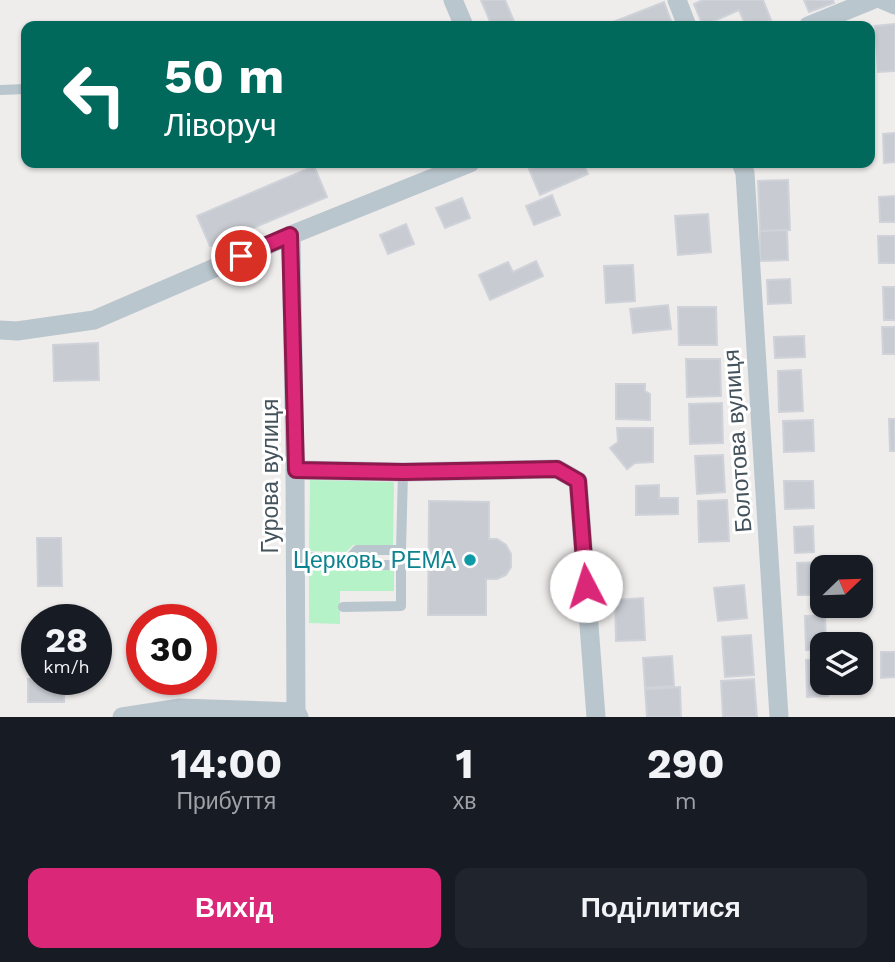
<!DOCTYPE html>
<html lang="uk">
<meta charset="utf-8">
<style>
body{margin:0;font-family:"Work Sans",sans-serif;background:#20242c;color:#f1f3f6;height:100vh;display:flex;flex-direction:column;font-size:26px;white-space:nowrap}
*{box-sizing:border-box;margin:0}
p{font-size:23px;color:#9ea1a6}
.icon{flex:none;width:38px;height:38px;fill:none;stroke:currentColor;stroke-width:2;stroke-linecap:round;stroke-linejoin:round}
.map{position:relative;height:717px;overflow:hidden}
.details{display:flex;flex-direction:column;background:#171b24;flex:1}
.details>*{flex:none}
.banner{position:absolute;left:21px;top:21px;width:854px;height:147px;border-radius:14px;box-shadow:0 2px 5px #0004;background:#00695c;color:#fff;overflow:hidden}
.needle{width:46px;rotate:67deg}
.tools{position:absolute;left:810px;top:555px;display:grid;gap:14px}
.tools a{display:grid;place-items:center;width:63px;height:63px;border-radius:14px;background:#171b24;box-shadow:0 2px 5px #0004;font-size:35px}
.speed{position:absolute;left:21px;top:604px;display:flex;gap:14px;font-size:35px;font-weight:700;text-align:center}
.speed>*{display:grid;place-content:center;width:91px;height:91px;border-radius:50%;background:#171b24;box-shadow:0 2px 5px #0004;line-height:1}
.speed small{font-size:18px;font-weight:400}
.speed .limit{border:10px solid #d22;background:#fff;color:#111}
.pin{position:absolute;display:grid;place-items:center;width:60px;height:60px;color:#fff;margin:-30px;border:4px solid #fff;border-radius:50%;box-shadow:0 2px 7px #0007}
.me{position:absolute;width:77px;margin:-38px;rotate:355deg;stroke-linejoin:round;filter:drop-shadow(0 0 5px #0008)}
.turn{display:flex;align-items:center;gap:24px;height:147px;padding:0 28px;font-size:32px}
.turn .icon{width:91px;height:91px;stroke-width:2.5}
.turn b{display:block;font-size:49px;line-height:60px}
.eta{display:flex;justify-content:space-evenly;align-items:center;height:119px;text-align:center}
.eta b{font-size:42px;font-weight:700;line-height:49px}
.button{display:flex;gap:14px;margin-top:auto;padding:14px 28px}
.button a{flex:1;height:80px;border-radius:14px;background:#db2777;color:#fff;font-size:28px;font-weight:700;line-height:80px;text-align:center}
.button a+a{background:#20242c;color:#f1f3f6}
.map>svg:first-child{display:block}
.green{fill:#b5f2c7}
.building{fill:#c8ccd2;stroke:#cfd3d9;stroke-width:2}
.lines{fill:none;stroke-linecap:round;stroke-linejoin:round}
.lane{stroke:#b9c6cd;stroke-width:10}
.street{stroke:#b9c6cd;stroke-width:19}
.route-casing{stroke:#8e194d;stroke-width:18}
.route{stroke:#db2777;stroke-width:12}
.culture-dot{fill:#0f9aa8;stroke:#fff;stroke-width:2.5}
.labels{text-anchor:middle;stroke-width:6;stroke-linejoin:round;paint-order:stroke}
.street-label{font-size:23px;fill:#43525b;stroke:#fff}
.culture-label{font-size:23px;fill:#0d838f;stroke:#fff;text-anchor:end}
</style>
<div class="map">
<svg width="895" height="717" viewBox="0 0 895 717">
<rect width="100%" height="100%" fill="#efecec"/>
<g class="green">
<polygon points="310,480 394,482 393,546 353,545 346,552 309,551"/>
<polygon points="309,564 347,564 354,569 394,569 394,591 340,591 340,624 309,623"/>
</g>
<g class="building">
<polygon points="481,0 505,0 516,26 492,26"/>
<polygon points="703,0 763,0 771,20 757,26 746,26 739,10 703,26 694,4"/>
<polygon points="804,0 833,0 834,3 809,12"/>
<polygon points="664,2 673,26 603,26"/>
<polygon points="895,24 895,71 878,72 875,26"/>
<rect x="24" y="30" width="2" height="33"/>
<polygon points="895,133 895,162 884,163 883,134"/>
<polygon points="544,163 583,163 588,174 540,195 529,169"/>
<polygon points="314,166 327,197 210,246 197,216"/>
<polygon points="788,180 790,230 760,231 758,181"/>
<polygon points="552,195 560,215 534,225 526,206"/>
<polygon points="895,196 895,222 880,222 879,197"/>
<polygon points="462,198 470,218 445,228 436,208"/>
<polygon points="708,214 711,252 678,255 675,216"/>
<polygon points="406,224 414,244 388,254 380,235"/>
<polygon points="787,230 788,260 760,261 760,231"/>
<polygon points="878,236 895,236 895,263 879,263"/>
<polygon points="536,261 543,276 490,300 479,275 508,262 513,272"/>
<polygon points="633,265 635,301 606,303 604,266"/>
<polygon points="790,279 791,303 768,304 767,280"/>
<polygon points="883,287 895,287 895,320 884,320"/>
<polygon points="668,305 671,329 633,333 630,309"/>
<polygon points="678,307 716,307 717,345 679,345"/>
<polygon points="882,327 895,327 895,354 883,354"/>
<polygon points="804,336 805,357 775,358 774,337"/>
<polygon points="98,343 99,380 54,381 53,345"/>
<polygon points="686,359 720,359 721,396 687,397"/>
<polygon points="801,370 803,411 779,412 778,371"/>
<polygon points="616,384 645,384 645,391 650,394 650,420 616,419"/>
<polygon points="722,403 723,443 690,444 689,404"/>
<polygon points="889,419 895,419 895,451 890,451"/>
<polygon points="813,420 814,451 784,452 783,421"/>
<polygon points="617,428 653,428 653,462 635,463 627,469 610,448 618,442"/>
<polygon points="723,455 725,492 697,494 695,456"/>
<polygon points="784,481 813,481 814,508 785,509"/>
<polygon points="659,485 659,498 678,498 678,514 636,515 636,486"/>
<polygon points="727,500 729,541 699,542 698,501"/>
<polygon points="429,501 489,502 489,539 497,539 506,545 511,554 511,567 506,575 497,579 486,579 486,615 428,615"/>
<polygon points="813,526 814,552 795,553 794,527"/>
<polygon points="37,538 61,538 62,586 38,586"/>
<polygon points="821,562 822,595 798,595 797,563"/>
<polygon points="744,585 747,618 718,621 714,588"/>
<polygon points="643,598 645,640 616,641 615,600"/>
<polygon points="825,615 826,644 822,644 822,650 806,650 805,616"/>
<polygon points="751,635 754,675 725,677 722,637"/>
<polygon points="881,652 895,652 895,677 881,678"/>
<polygon points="672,656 674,686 645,688 643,658"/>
<polygon points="822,659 822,682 828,682 828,696 807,697 806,660"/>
<rect x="28" y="679" width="36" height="23"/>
<polygon points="754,679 757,717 723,717 721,681"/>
<polygon points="680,687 681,717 647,717 645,689"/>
</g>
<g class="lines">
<g class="lane">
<polyline points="0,90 26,89"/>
<polyline points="295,557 350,558 356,565 401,565 401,606 343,607"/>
<polyline points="350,558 357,550 401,550 403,472"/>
</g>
<g class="street">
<polyline points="453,0 464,26"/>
<polyline points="677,0 687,26"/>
<polyline points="883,0 895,5"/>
<polyline points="808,26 872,0"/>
<polyline points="741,163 745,173 779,717"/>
<polyline points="291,235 295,470 296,717"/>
<polyline points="0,330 17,331 94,320 291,235 470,163"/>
<polyline points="295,470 403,472 557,469 578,481 596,717"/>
<polyline points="122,717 180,708 296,712 299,717"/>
</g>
</g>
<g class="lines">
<g class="route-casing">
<polyline id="route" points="241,256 290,235 296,470 403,472 557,469 578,481 586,586"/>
</g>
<use href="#route" class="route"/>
</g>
<circle class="culture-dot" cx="470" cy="560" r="7"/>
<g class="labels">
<g class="street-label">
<text transform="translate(737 441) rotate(-94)" y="8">Болотова вулиця</text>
<text transform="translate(270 476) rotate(-90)" y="8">Гурова вулиця</text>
</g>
<g class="culture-label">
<text x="456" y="568">Церковь РЕМА</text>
</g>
</g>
</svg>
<div class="tools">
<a><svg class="needle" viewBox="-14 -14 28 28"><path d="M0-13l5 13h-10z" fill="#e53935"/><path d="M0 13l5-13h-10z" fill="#9ea1a6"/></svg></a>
<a><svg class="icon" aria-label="layers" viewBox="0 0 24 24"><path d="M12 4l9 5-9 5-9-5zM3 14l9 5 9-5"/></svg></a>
</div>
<div class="speed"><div>28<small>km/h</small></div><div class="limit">30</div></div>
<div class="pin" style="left:241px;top:256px;background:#d93025"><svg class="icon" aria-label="arrive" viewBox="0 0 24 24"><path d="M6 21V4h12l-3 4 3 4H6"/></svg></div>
<svg class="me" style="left:586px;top:586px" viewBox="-20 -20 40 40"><circle r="19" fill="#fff"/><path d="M0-13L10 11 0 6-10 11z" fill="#db2777"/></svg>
<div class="banner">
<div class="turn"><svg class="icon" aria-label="left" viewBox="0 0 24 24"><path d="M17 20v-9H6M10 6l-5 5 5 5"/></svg><div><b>50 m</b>Ліворуч</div></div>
</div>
</div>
<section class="details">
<div class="eta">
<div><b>14:00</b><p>Прибуття</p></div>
<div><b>1</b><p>хв</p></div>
<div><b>290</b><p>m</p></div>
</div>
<div class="button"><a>Вихід</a><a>Поділитися</a></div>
</section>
